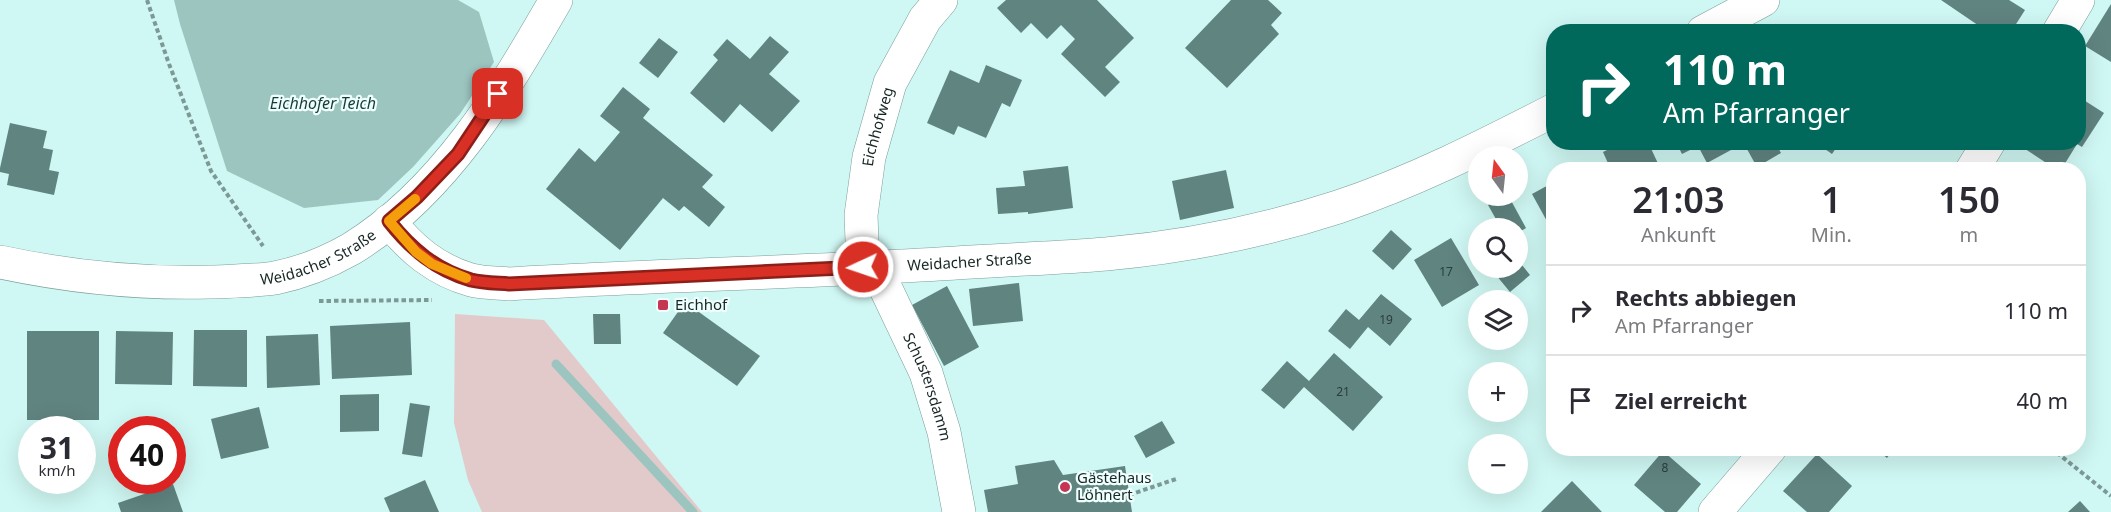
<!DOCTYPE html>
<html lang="de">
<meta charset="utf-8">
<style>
body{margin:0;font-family:"Noto Sans",sans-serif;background:#f7f7f7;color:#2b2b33;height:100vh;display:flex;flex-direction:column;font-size:22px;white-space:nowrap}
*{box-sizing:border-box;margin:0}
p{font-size:20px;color:#7c7c81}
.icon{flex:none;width:33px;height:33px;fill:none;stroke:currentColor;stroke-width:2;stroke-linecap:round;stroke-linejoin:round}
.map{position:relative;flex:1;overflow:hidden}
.side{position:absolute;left:1546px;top:162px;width:540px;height:294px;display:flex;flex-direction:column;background:#fff;border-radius:24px;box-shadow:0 6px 24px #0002}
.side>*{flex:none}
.guide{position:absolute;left:1546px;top:24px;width:540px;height:126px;border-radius:24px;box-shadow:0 6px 24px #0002;background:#00695c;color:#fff;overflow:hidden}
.needle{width:39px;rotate:345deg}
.buttons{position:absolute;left:1468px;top:146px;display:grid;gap:12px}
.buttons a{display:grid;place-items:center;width:60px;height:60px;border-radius:50%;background:#fff;box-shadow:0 6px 24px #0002;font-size:30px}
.speed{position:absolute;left:18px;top:416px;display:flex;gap:12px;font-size:30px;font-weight:700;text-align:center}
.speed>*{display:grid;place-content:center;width:78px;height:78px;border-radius:50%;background:#fff;box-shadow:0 6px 24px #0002;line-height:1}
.speed small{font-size:15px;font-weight:400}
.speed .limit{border:9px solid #d22;background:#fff;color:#111}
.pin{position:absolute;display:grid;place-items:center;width:51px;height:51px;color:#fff;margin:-26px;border-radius:12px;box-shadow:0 3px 9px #0006}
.me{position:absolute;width:66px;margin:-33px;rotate:267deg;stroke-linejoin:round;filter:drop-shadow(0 0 4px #0008)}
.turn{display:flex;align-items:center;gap:21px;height:126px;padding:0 18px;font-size:27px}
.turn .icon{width:78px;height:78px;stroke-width:2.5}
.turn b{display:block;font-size:42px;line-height:51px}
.eta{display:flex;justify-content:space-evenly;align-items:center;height:102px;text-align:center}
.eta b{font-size:36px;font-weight:600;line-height:42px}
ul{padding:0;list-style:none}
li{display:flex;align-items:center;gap:18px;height:90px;padding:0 18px;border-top:2px solid #e1e1e2}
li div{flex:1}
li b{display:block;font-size:22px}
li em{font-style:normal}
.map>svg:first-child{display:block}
.green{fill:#e2cacb}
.water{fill:#9cc5c0}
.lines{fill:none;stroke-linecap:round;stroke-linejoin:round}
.stream{stroke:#9cc5c0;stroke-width:9}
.building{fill:#608480}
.minor-casing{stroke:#7a9f9b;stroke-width:34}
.major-casing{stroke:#7a9f9b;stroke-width:34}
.path{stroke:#7c9996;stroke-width:4;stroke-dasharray:4.5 3;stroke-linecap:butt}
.minor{stroke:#fff;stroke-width:33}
.major{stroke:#fff;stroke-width:33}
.route-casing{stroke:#8d1f18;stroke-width:15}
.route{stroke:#d93025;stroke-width:10}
.slow{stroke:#f59e0b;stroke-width:10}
.poi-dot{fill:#c63652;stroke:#effffd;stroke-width:2}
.labels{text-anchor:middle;stroke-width:4.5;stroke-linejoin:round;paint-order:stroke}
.number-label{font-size:12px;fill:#2a3e3c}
.street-label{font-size:15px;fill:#182726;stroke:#effffd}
.poi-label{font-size:15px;fill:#182726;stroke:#effffd;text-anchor:start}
.water-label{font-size:16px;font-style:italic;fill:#153c39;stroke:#effffd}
</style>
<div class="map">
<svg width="2111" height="512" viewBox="0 0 2111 512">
<rect width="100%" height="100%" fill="#cff7f3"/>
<polygon class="green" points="455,314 544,320 702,512 482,512 468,480 454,423"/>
<polygon class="water" points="174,0 458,0 479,12 494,62 460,114 413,167 378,200 304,208 227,171 180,24"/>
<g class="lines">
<polyline class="stream" points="556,364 693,512"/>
</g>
<g class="building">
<polygon points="1006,0 1097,0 1134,38 1105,67 1120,82 1105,97 1061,54 1075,39 1061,25 1047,39 1031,23 1021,33 997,8"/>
<polygon points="1231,0 1268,0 1282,13 1271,25 1279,34 1227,88 1185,48"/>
<polygon points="1941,0 2009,0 2025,10 2011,32 1988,32"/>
<polygon points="2111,4 2111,62 2085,46"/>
<polygon points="770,36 789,52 769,74 800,101 772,132 740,104 724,123 690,93 718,60 713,55 727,39 750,59"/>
<polygon points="659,38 678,52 658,78 639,63"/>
<polygon points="986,65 1022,80 1010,107 1002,103 986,138 958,126 954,135 927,123 950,70 979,83"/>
<polygon points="623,87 650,109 643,118 713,175 702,187 725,207 709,227 684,206 679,211 663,198 620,250 546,189 579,148 595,162 620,132 600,116"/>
<polygon points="2079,97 2104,113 2082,147 2077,144 2061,170 2057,170 2019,145 2020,142 2079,142"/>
<polygon points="10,123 47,131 43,148 53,150 49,170 59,172 54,195 7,185 9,174 0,172 0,168"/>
<polygon points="1623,142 1648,142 1661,170 1611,170 1603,152"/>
<polygon points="1676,142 1727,142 1731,150 1707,163 1698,146 1682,154"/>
<polygon points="1743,142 1775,142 1781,153 1757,167"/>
<polygon points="1815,142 1840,142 1832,154"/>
<polygon points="1068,166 1073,208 1028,214 1028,212 998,214 996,188 1025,186 1023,171"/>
<polygon points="1226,170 1234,208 1180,220 1172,181"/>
<polygon points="1554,182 1554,234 1532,194"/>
<polygon points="1506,195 1508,195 1526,228 1518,233 1518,228 1501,228 1488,205"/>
<polygon points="1391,230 1412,249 1393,270 1372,251"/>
<polygon points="1451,238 1479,285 1442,307 1414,260"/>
<polygon points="1518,260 1530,275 1510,292 1491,269 1494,267 1518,267"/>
<polygon points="1019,283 1023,321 973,326 969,289"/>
<polygon points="947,286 979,347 944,366 912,305"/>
<polygon points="1381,294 1412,319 1390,346 1368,327 1350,349 1328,331 1346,309 1359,320"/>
<polygon points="685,302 760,356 737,386 663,333"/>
<polygon points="593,314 620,314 621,344 594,344"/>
<polygon points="410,322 412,375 332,379 330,326"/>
<polygon points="194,330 247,330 247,387 193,386"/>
<rect x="27" y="331" width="72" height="89"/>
<polygon points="116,331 173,332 172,385 115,384"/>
<polygon points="318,334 320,385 267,388 266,336"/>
<polygon points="1334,353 1383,397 1353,431 1304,387 1284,409 1261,390 1287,361 1309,381"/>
<polygon points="379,394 379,431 340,432 340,395"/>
<polygon points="410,403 430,406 422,457 402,454"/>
<polygon points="259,407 269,448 221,459 211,419"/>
<polygon points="1162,421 1175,443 1146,458 1134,436"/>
<polygon points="1875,448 1894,448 1887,458"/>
<polygon points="1663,451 1701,484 1677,512 1665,512 1634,485"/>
<polygon points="1817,454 1852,486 1829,512 1807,512 1783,491"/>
<polygon points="1054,460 1063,475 1125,466 1132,512 988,512 984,490 1018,484 1015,466"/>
<polygon points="425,480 439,512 390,512 384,498"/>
<polygon points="1572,481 1602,512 1541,512"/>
<polygon points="173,484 183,512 121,512 118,503"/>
<polygon points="2080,501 2090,512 2068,512"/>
</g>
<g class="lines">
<g class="minor-casing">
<g id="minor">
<polyline points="1703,32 1763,0"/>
<polyline points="2059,32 2078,0"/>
<polyline points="1972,170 1989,142"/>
<path id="s1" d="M389 221C411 249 436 270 471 280 483 283 497 283 509 284 663 275 818 272 972 262 1016 259 1061 258 1106 254 1184 247 1264 231 1338 207 1413 182 1484 146 1554 110"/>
<path id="s2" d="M863 267 861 215 869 157 890 83 925 19 941 0"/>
<path id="s3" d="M876 268 926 373 944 432 959 512"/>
<polyline points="1715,512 1770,448"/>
</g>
</g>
<g class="major-casing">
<g id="major">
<path id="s4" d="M0 262C70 277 140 284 211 282 233 281 254 281 275 278 300 273 328 262 351 249 444 192 503 92 556 0"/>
</g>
</g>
<g class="path">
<polyline points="147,0 169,64 211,171 263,246"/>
<polyline points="319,301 432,300"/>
<polyline points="2051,448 2111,496"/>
<polyline points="1129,495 1176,479"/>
</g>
<use href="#minor" class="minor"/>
<use href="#major" class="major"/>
</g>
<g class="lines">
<g class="route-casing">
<path id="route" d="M498 94 458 154 417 197 389 221C411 249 436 270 471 280 483 283 497 283 509 284L863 267"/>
</g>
<use href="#route" class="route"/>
<polyline class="slow" points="415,199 389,221 416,252 432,264 466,278"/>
</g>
<g class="poi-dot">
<rect x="657" y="299" width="12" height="12" rx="3"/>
<circle cx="1065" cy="487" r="6"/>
</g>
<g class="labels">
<g class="number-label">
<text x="1446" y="276">17</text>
<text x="1386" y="324">19</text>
<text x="1343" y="396">21</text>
<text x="1665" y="472">8</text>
</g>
<g class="street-label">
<text dy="5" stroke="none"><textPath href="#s2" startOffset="142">Eichhofweg</textPath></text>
<text dy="5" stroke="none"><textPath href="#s4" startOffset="324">Weidacher Straße</textPath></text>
<text dy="5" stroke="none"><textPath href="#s1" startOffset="602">Weidacher Straße</textPath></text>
<text dy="5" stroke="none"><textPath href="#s3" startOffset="130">Schustersdamm</textPath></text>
</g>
<g class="poi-label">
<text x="675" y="310">Eichhof</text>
<text x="1077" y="483">Gästehaus<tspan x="1077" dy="17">Löhnert</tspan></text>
</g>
<g class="water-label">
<text x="323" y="109">Eichhofer Teich</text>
</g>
</g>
</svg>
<div class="buttons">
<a><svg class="needle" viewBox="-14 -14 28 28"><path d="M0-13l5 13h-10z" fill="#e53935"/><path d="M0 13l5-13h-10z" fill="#7c7c81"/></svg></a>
<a><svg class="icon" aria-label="search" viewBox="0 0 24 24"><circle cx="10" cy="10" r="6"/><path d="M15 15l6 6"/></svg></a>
<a><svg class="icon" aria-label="layers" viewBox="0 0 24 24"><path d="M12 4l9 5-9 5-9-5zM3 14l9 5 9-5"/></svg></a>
<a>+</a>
<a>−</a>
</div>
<div class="speed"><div>31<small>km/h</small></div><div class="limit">40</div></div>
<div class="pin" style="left:498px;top:94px;background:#d93025"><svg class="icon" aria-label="arrive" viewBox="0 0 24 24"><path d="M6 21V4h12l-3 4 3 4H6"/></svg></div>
<svg class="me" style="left:863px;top:267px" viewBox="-20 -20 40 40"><circle r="17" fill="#d93025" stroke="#fff" stroke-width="3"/><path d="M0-11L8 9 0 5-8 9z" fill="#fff"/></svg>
<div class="guide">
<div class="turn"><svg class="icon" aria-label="right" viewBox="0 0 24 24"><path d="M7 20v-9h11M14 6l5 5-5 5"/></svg><div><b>110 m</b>Am Pfarranger</div></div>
</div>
<section class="side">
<div class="eta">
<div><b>21:03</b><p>Ankunft</p></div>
<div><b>1</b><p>Min.</p></div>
<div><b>150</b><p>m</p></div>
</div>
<ul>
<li><svg class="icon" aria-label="right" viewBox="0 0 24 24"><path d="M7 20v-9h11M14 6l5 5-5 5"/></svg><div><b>Rechts abbiegen</b><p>Am Pfarranger</p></div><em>110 m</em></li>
<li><svg class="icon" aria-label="arrive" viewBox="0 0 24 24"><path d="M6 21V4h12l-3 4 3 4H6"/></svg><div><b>Ziel erreicht</b></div><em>40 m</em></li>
</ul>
</section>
</div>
